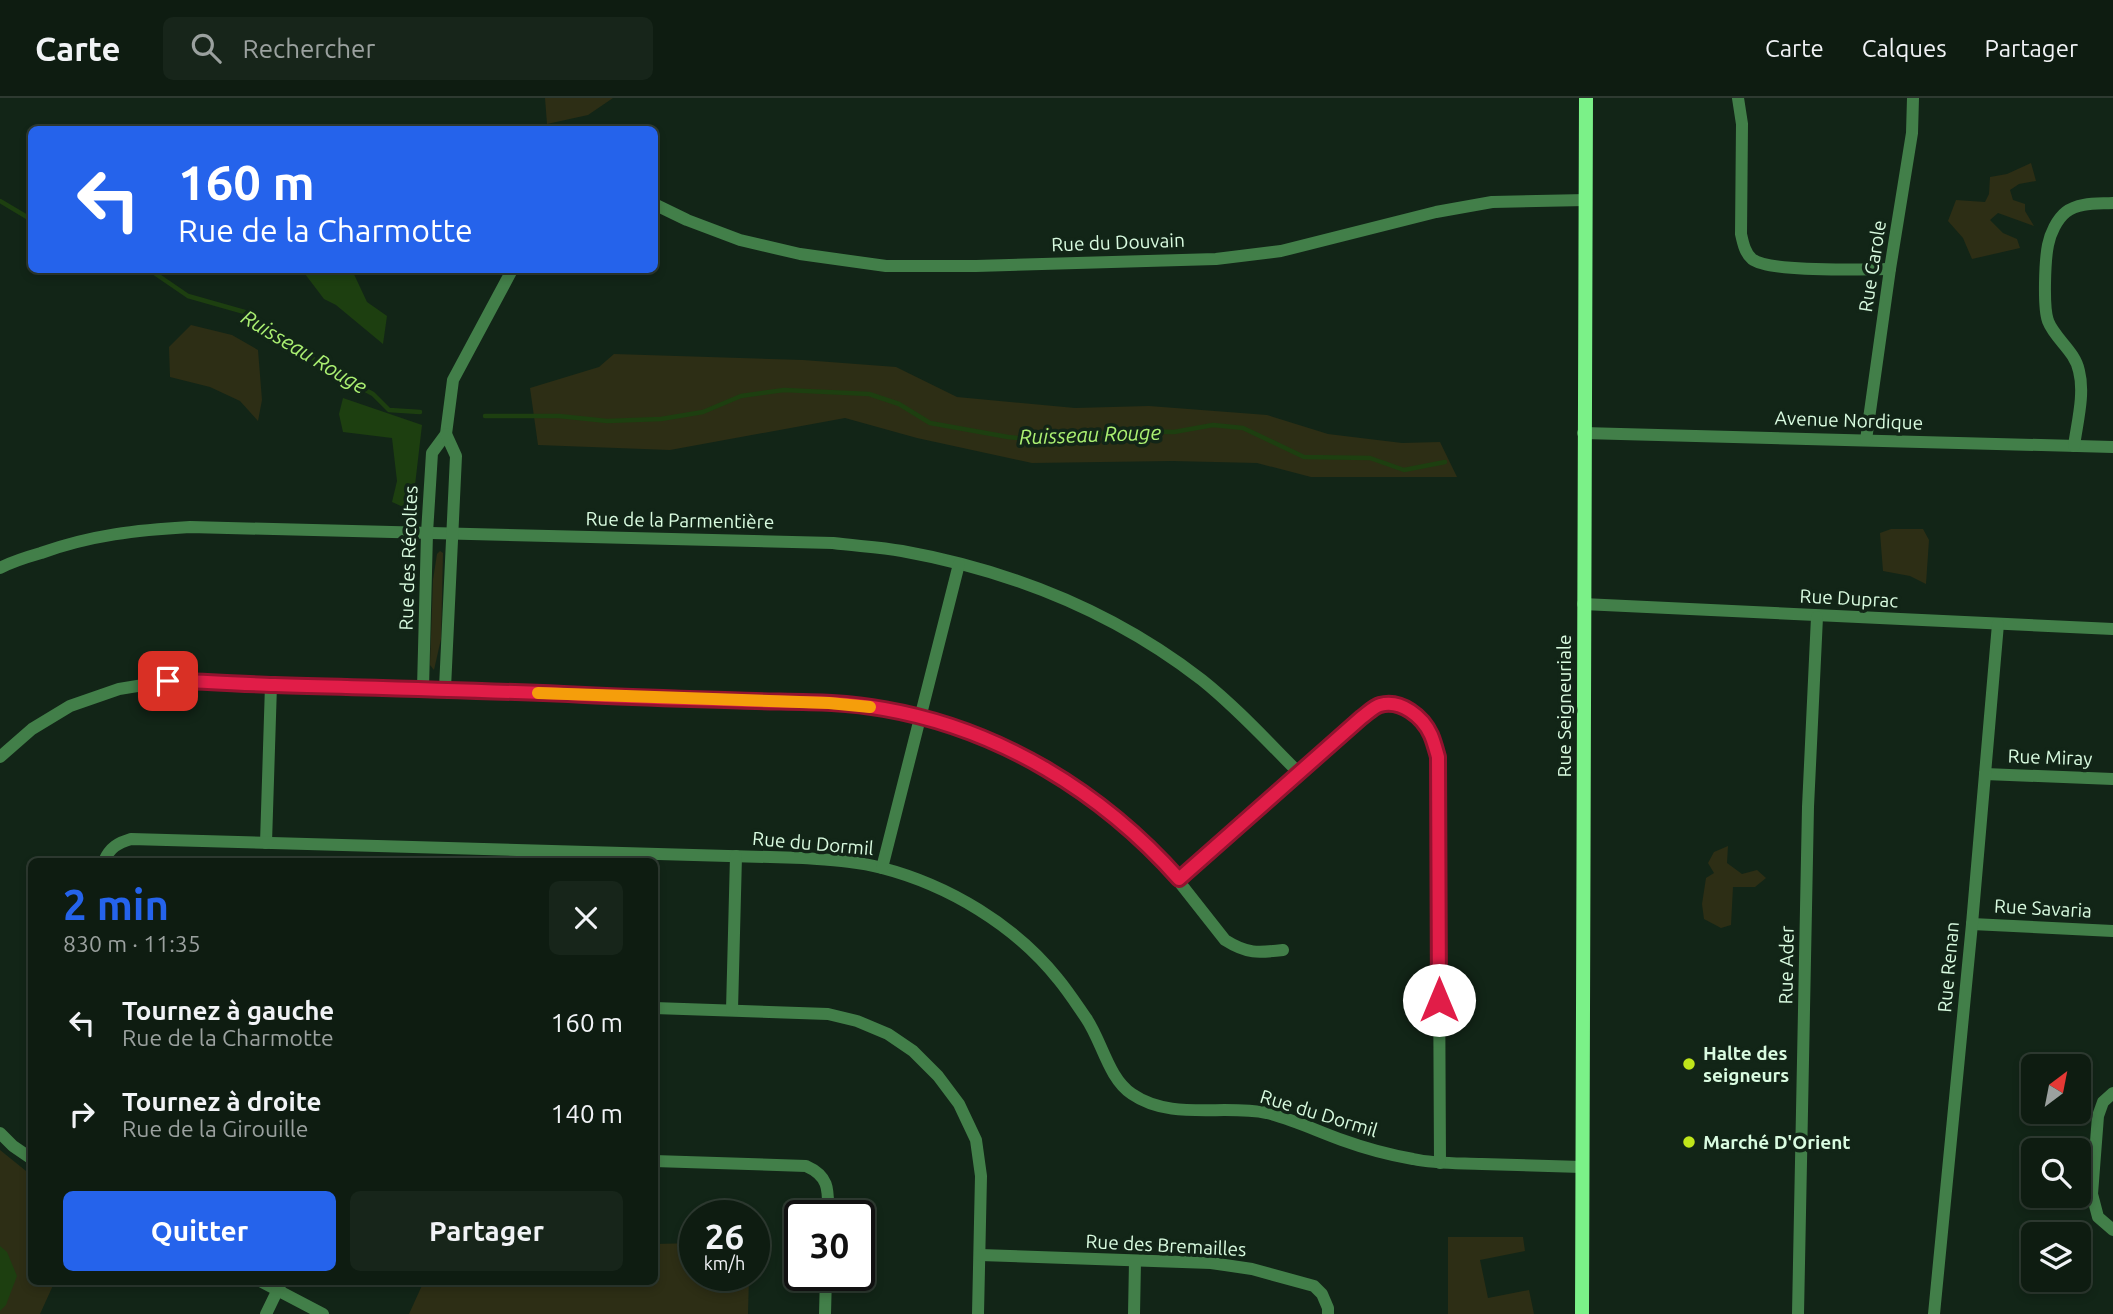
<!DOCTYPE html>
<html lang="fr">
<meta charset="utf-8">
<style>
body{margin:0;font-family:Ubuntu,sans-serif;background:#17251a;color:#f1f3f6;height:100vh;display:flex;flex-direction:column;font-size:26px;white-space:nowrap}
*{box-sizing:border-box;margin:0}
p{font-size:23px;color:#9ba19f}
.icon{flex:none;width:38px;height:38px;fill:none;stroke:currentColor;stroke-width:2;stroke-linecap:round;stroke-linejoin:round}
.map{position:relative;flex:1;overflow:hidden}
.sheet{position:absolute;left:28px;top:760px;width:630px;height:427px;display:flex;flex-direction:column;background:#0e1c11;border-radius:10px;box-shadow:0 4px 10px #0003,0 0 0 2px #2e3a31}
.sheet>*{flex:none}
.hud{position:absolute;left:28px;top:28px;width:630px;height:147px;border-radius:10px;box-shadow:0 4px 10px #0003,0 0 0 2px #2e3a31;background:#2563eb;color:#fff;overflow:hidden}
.needle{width:46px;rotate:32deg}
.controls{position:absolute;left:2021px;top:956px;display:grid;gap:14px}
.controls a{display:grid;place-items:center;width:70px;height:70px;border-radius:10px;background:#0e1c11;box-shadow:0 4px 10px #0003,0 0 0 2px #2e3a31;font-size:35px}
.speed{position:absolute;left:679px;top:1102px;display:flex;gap:14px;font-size:35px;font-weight:700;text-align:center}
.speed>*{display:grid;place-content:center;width:91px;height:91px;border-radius:50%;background:#0e1c11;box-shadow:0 4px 10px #0003,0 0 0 2px #2e3a31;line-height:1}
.speed small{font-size:18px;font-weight:400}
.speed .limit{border:4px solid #111;border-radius:10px;background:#fff;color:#111}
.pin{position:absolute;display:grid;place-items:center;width:60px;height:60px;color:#fff;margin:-30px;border-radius:14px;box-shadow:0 4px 10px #0006}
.me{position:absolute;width:77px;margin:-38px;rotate:0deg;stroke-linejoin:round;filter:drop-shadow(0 0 5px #0008)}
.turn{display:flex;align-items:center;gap:24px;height:147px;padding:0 35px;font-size:32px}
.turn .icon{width:91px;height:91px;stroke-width:2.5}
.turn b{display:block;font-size:49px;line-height:60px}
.round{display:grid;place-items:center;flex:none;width:74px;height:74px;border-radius:10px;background:#17251a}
.headline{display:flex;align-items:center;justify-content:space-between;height:119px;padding:0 35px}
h1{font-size:42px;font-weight:600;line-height:52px;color:#2563eb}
.cta{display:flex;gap:14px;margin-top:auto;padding:14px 35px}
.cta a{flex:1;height:80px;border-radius:10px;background:#2563eb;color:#fff;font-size:28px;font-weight:600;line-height:80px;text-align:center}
.cta a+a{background:#17251a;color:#f1f3f6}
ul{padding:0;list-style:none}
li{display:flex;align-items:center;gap:21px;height:91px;padding:0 35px}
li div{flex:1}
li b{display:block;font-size:26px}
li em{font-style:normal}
header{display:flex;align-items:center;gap:42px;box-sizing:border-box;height:98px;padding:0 35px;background:#0e1c11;border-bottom:2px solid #2e3a31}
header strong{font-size:33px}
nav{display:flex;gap:38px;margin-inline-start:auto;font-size:24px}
.search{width:490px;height:63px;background:#17251a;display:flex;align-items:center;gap:18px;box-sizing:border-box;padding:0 24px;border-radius:10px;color:#9ba19f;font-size:26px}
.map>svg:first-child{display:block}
.green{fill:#2d2e15}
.water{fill:#1d3f10}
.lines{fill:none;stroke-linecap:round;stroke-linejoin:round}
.stream{stroke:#1d3f10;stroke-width:4.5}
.street{stroke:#427f49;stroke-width:12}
.secondary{stroke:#7bf188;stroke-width:14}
.route-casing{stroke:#92132f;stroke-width:18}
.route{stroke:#e11d48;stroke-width:12}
.slow{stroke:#f59e0b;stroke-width:12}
.poi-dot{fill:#c0e61a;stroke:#122517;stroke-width:2.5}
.labels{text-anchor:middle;stroke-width:7;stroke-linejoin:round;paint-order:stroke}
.street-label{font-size:19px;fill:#d9fbe0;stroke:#122517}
.poi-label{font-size:19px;font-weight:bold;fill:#d9fbe0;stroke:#122517;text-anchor:start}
.water-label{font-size:21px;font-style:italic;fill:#abf072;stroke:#122517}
</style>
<header>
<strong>Carte</strong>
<div class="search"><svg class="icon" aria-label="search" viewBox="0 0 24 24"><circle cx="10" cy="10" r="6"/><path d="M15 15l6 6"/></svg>Rechercher</div>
<nav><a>Carte</a><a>Calques</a><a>Partager</a></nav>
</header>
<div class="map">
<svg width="2113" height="1216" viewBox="0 0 2113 1216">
<rect width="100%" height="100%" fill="#122517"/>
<g class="green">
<polygon points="545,0 613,0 588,17 547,26"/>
<polygon points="2031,65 2036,83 2019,86 2010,92 2013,102 2025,106 2025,113 2034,128 1998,115 1990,122 2003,135 2017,141 2020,150 1972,161 1963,140 1948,123 1956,102 1985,104 1989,96 1990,79 2007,76"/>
<polygon points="191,227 232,237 258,252 262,302 258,323 240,303 210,289 170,279 169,249"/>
<polygon points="614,256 803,262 896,269 957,299 1075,310 1149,308 1267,317 1328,336 1402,345 1440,344 1457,379 1311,379 1257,365 1172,363 1032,365 917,340 845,320 670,352 538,347 530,290 599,269"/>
<polygon points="1891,431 1923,431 1929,442 1926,486 1910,478 1883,473 1880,435"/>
<polygon points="440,453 443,455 441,541 434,572 430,567 433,482 437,456"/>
<polygon points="1728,748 1727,765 1742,776 1757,772 1766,780 1755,789 1733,789 1731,827 1721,830 1704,821 1702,806 1706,780 1714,775 1708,765 1714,754"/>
<polygon points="0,1052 31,1077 32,1183 55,1183 40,1216 0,1216"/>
<polygon points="1448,1139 1523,1139 1525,1153 1480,1162 1488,1200 1529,1192 1534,1216 1448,1216"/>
<polygon points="695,1145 695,1178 749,1178 748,1216 409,1216 424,1183 654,1183 655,1146"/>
</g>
<g class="water">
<polygon points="302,172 352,172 367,204 387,218 383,246 336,207 324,201"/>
<polygon points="343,300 422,327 412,413 392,404 397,383 392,340 343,334 339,316"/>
<polygon points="0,1148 7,1154 17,1178 6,1207 0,1213"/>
</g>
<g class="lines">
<g class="stream">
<polyline points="0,103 32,122"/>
<polyline points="150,172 188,198 248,215 332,274 373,296 389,312 420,314"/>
<polyline points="485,318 559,318 607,323 661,321 703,314 741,298 784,292 869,296 899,306 930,325 1008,339 1035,342 1125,333 1174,334 1213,327 1243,330 1304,359 1370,360 1404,372 1445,364"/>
</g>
<g class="street">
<path d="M1738 0 1742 26 1741 136C1743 145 1745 155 1752 161 1770 175 1864 171 1890 171"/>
<polyline points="654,106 687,122 740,142 800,156 886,168 976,168 1216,161 1281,153 1436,114 1492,104 1586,102"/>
<polyline points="1583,335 2113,349"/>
<polyline points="1866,342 1890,171 1912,35 1913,0"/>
<path d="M2074 348C2077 325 2085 296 2079 273 2075 253 2055 241 2048 223 2043 209 2045 162 2048 147 2050 136 2057 121 2066 114 2079 104 2098 106 2113 105"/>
<path d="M0 470C13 463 27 459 41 455 91 437 137 432 190 429L833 445C856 448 880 449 902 453 1013 473 1113 513 1202 582 1237 610 1267 643 1298 674"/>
<polyline points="1583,506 2113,531"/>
<polyline points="423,590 427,435 432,355 446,336 453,282 512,172"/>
<polyline points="445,590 456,358 446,336"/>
<path d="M0 659 32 631 70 608 119 591 168 583 445 590 637 599 829 605 884 611 959 631 1000 647 1035 663 1076 688 1105 710 1158 757 1225 842C1247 856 1258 855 1283 852"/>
<polyline points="1985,676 2113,681"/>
<polyline points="266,745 271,587"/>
<path d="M104 763C110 749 118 745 131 741L803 760C830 762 856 763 882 770 948 787 1015 827 1058 881 1068 893 1077 907 1086 920 1102 943 1108 980 1132 996 1171 1023 1223 1006 1267 1015 1292 1021 1317 1033 1342 1042 1364 1050 1390 1057 1413 1061 1436 1066 1459 1065 1482 1066 1515 1067 1549 1068 1582 1069"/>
<polyline points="882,770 959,466"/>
<path d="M1179 781 1298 674 1378 608C1415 602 1429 628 1438 659L1440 1065"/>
<polyline points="1972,826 2113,833"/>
<polyline points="654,910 828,916 857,923 888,936 913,953 938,978 959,1006 976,1042 981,1078 978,1216"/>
<polyline points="732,912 736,758"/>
<polyline points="2113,995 2103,1004 2098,1018 2092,1096 2098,1119 2113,1132"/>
<polyline points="0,1035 13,1048 32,1061"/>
<path d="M654 1063 806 1068C831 1079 828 1094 828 1118"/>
<polyline points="980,1157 1211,1165 1252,1171 1314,1188 1322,1196 1328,1210 1328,1216"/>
<polyline points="260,1183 323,1216"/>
<polyline points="266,1216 282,1183"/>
<polyline points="825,1216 826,1178"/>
<polyline points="1134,1216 1135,1163"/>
<polyline points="1798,1216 1808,709 1817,519"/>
<polyline points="1934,1216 1972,826 1998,526"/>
</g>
<polyline class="secondary" points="1582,1216 1586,0"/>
</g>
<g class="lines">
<g class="route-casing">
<path id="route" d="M168 583C204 583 239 586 275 587 378 590 481 592 585 597 642 600 699 601 756 603 798 604 842 603 884 611 999 631 1102 694 1179 781L1361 620C1367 616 1373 609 1380 607 1401 601 1423 619 1431 637 1434 644 1436 652 1438 659L1439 902"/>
</g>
<use href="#route" class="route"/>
<polyline class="slow" points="538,595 829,605 870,609"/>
</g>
<g class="poi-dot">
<circle cx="1689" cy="966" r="7"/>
<circle cx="1689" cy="1044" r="7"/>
</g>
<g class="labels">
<g class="street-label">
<text transform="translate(1118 144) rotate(-2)" y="7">Rue du Douvain</text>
<text transform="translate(1872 168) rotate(-81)" y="7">Rue Carole</text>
<text transform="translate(1849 322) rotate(2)" y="7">Avenue Nordique</text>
<text transform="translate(680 422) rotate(1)" y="7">Rue de la Parmentière</text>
<text transform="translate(408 460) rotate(-88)" y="7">Rue des Récoltes</text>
<text transform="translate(1849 500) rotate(3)" y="7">Rue Duprac</text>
<text transform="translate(1564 608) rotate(-90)" y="7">Rue Seigneuriale</text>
<text transform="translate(2050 659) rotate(2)" y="7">Rue Miray</text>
<text transform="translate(813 745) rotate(5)" y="7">Rue du Dormil</text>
<text transform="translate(2043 810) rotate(3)" y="7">Rue Savaria</text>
<text transform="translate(1786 867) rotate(-89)" y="7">Rue Ader</text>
<text transform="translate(1948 869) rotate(-85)" y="7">Rue Renan</text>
<text transform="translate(1319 1015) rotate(17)" y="7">Rue du Dormil</text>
<text transform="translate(1166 1147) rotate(3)" y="7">Rue des Bremailles</text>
</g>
<g class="poi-label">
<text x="1703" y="962">Halte des<tspan x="1703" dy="22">seigneurs</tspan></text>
<text x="1703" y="1051">Marché D'Orient</text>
</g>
<g class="water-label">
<text transform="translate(304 254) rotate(31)" y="7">Ruisseau Rouge</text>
<text transform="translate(1090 337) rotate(-2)" y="7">Ruisseau Rouge</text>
</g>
</g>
</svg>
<div class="controls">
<a><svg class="needle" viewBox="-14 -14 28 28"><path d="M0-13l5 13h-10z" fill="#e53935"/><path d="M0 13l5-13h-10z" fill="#9ba19f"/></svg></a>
<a><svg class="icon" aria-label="search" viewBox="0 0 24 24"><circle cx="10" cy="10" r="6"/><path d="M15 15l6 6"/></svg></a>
<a><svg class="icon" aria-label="layers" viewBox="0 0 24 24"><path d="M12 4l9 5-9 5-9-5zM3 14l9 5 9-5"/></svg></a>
</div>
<div class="speed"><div>26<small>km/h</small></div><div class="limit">30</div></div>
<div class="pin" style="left:168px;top:583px;background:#d93025"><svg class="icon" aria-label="arrive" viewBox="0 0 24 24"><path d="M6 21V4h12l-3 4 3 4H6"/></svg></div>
<svg class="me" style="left:1439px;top:902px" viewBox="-20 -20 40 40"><circle r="19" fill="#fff"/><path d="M0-13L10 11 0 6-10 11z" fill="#e11d48"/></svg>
<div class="hud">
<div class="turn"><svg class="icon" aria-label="left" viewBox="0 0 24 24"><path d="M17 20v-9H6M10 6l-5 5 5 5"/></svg><div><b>160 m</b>Rue de la Charmotte</div></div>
</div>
<section class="sheet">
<div class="headline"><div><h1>2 min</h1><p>830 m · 11:35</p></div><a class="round"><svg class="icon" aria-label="close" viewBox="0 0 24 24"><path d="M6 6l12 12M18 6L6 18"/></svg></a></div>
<ul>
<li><svg class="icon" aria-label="left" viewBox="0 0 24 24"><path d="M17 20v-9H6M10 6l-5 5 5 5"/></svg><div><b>Tournez à gauche</b><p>Rue de la Charmotte</p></div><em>160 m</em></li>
<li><svg class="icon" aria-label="right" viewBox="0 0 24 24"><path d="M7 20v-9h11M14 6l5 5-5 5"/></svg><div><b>Tournez à droite</b><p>Rue de la Girouille</p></div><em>140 m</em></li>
</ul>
<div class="cta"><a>Quitter</a><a>Partager</a></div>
</section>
</div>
